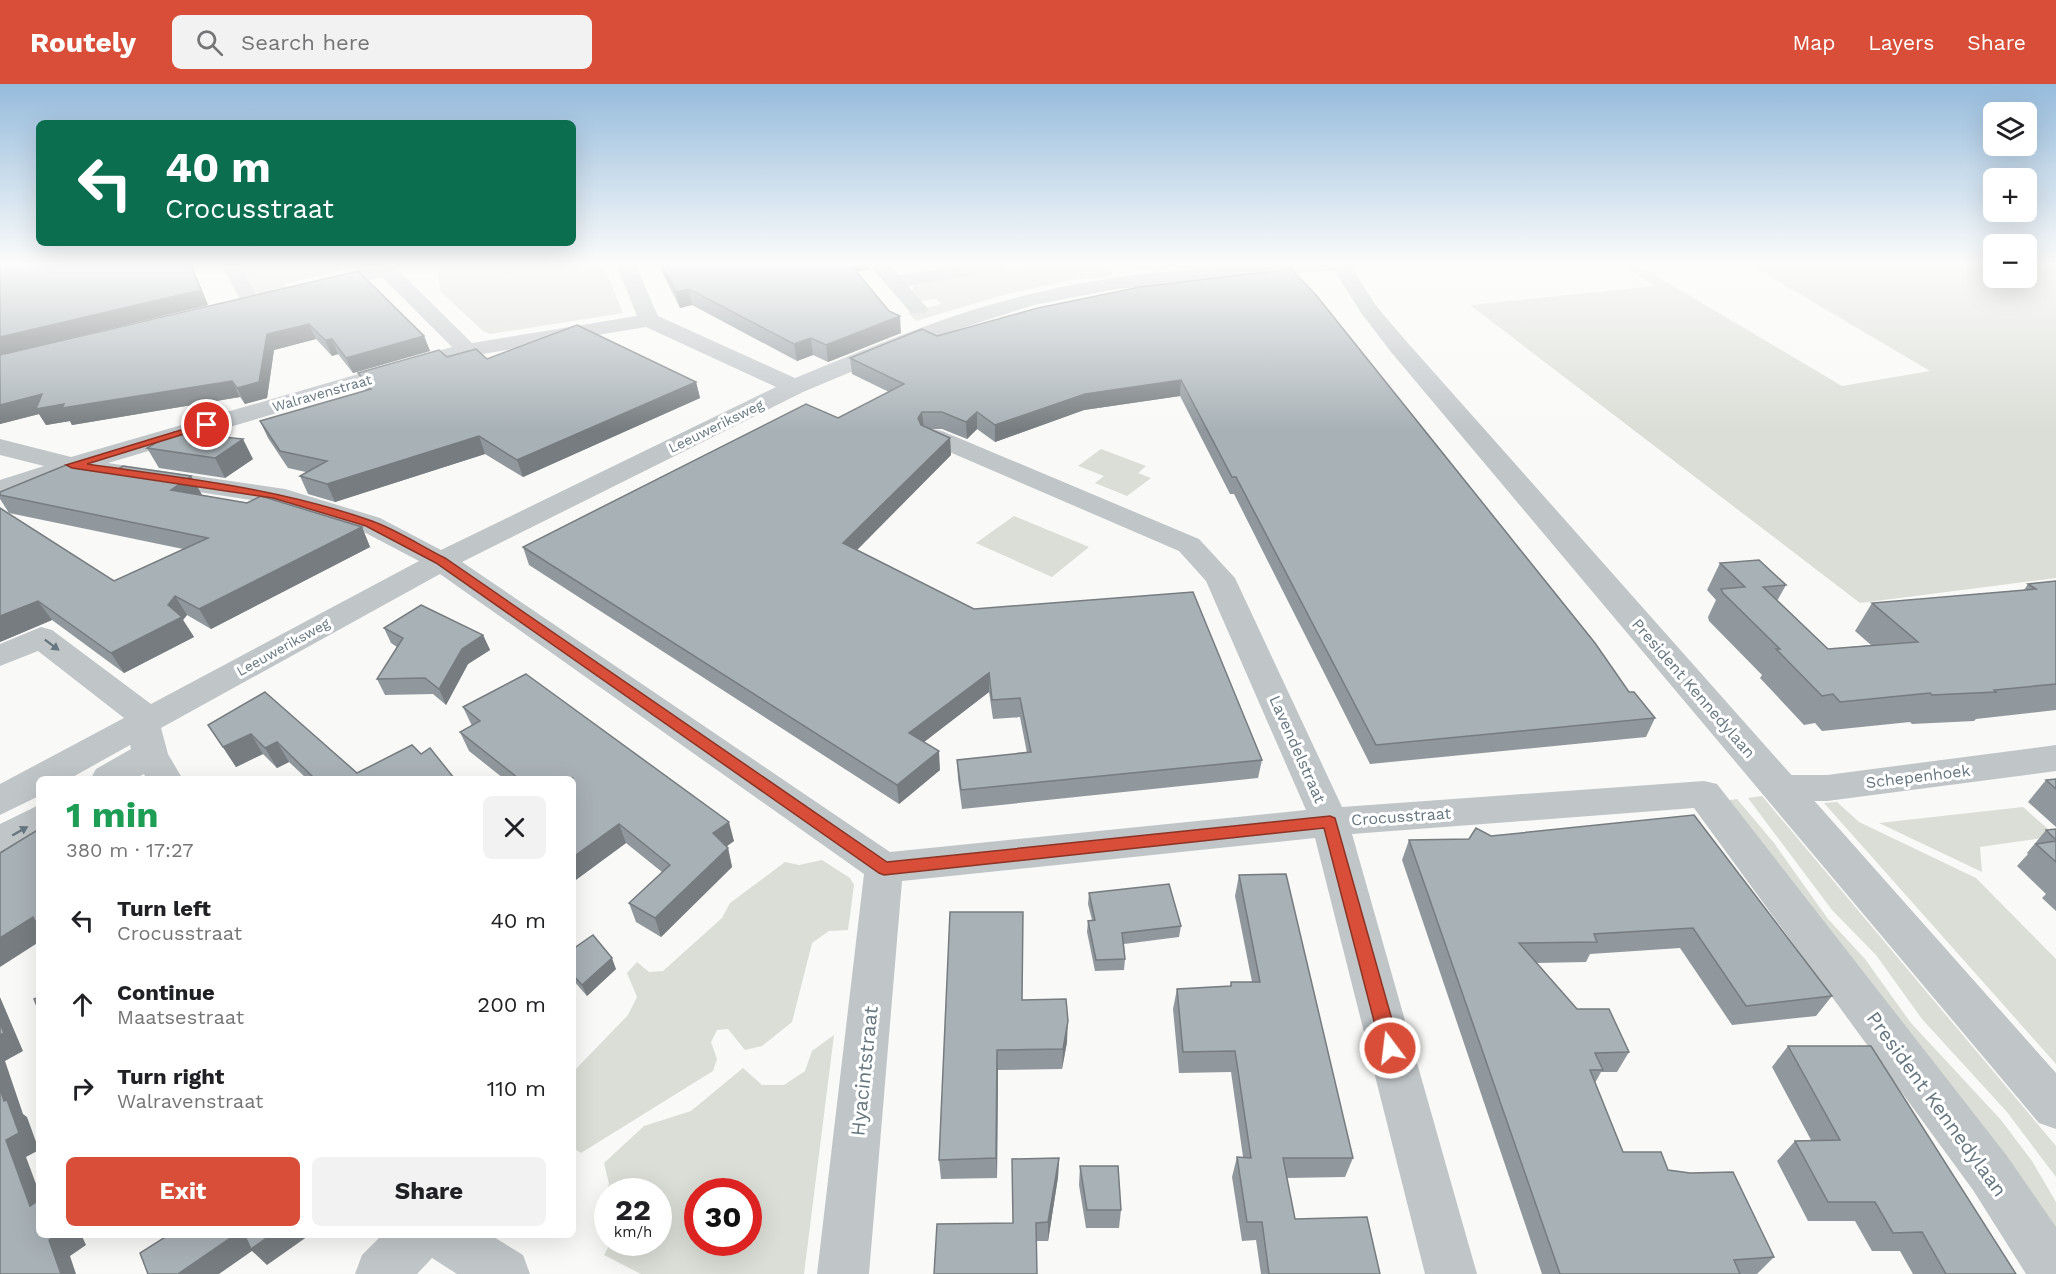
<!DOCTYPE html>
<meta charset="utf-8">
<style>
body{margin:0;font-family:"Work Sans",sans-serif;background:#f2f2f2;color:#202124;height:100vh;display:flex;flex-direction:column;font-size:22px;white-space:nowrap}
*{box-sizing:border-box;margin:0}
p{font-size:20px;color:#757577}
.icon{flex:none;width:33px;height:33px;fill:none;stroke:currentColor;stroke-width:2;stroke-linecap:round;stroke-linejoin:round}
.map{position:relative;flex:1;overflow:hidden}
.side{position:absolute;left:36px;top:692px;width:540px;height:462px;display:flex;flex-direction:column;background:#fff;border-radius:9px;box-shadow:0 6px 24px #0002}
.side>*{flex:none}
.top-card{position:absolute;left:36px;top:36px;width:540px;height:126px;border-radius:9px;box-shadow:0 6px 24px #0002;background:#0b6e4f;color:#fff;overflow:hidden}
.controls{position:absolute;left:1983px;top:18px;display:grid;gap:12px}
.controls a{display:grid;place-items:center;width:54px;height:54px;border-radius:9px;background:#fff;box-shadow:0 6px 24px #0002;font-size:30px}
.speed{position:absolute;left:594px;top:1094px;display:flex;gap:12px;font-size:30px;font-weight:700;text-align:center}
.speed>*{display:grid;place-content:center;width:78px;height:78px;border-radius:50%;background:#fff;box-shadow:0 6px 24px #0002;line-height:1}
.speed small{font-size:15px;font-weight:400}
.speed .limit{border:9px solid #d22;background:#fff;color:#111}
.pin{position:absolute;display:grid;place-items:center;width:51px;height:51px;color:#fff;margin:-26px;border:3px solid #fff;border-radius:50%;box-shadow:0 2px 6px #0007}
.me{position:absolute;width:66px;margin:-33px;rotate:345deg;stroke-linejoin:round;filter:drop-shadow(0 0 4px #0008)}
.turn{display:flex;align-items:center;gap:21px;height:126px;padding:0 30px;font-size:27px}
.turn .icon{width:78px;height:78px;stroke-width:2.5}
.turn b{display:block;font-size:42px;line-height:51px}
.round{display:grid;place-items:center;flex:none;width:63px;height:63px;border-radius:9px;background:#f2f2f2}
.headline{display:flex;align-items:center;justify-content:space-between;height:102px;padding:0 30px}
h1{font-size:36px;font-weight:700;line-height:45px;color:#1e9e55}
.button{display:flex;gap:12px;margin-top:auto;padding:12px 30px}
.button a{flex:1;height:69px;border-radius:9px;background:#d84e38;color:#fff;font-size:24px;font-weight:700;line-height:69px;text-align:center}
.button a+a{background:#f2f2f2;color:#202124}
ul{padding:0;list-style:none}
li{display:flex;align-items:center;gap:18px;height:84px;padding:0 30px}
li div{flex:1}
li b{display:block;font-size:22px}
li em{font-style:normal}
header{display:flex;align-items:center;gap:36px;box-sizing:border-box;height:84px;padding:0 30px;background:#d84e38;color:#fff}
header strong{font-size:28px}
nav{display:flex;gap:33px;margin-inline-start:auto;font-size:21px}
.search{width:420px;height:54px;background:#f2f2f2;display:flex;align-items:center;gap:15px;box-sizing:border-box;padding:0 21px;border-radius:9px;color:#757577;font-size:22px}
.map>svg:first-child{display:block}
.green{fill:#daded6;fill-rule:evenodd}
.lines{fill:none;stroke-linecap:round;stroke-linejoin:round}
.minor{fill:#c0c5c8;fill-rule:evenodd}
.tertiary{fill:#c0c5c8;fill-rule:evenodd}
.wall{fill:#90989d}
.shaded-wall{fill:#767c7f}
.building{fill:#a8b1b6;stroke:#767c7f;stroke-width:1.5}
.oneway{fill:#667780}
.route{fill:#d84e38;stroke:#8c3324;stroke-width:1.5}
.labels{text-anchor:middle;stroke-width:6;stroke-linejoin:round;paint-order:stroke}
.far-street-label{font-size:14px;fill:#667780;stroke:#fff}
.street-label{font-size:16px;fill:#667780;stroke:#fff}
.near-street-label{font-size:20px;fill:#667780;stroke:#fff}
</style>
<header>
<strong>Routely</strong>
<div class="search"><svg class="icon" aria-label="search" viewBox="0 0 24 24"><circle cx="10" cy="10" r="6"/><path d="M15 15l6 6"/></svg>Search here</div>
<nav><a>Map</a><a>Layers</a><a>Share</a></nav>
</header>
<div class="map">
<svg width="2056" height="1190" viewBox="0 0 2056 1190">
<rect width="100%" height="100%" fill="#f9f9f7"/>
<g class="green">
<polygon points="255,180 371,180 371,182 362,189 354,184 284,200 288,207 262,211 254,208 241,183"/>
<polygon points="472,180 473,182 491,180 603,180 623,229 490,250 483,247 441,208 436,181"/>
<polygon points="1040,180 1108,180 1114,184 1110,185 1113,190 1108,193 1072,196 1006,210 916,237 908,229 941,220 936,215 920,217 912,206 914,200"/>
<polygon points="1131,180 1221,180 1174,184 1156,188 1139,186"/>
<polygon points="1621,180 1636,180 1842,302 1930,287 1749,180 1993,180 1994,194 2026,194 2027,180 2056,180 2056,494 1860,519 1470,221 1655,202"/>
<polygon points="1101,365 1146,382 1138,389 1151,394 1127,412 1095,399 1104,392 1078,382"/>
<polygon points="1014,432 1089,463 1052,493 976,459"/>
<polygon points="1762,712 2056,1062 2056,1093 2007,1028 1922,935 1876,871 1832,826 1748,714"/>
<polygon points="1737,715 1774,759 1828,835 1865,875 1911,939 2001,1036 2032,1077 2056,1118 2056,1155 1724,717"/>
<polygon points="1837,718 1859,738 1976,794 2056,875 2056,980 1824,719"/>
<polygon points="2023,723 2056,752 1980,763 1982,788 1879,739"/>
<polygon points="822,776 850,794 854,801 848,846 829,847 812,859 792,938 762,962 745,966 728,945 717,946 711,958 717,975 713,987 581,1069 573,1064 573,988 628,931 637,913 627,889 637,878 649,888 663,887 722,834 730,819 785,778 799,781"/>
<path d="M834 951 804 1190H641L604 1171 611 1158H658V1107H608L607 1122 604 1115 609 1100 604 1079 644 1042 691 1027 743 984 762 1001H784L805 987 812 967ZM698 1107H748V1158H698Z"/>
</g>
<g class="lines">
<g class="minor">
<polygon points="221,180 239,180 261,219 258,223 244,223"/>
<path d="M371 180 394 182 472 259 637 232 616 180H635L658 232 795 294C871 263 947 230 1027 211 1129 185 1238 180 1343 180L1341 184 1334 186 1116 205 1034 221 937 252 803 308 462 478 890 768 1306 726 1206 497 1179 467 924 357 921 352 924 347 933 345 942 347 1199 455 1235 494 1342 723 1704 697 1717 700 2007 1072 2056 1143V1190H2026L1973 1106 1694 724 1352 750 1477 1190H1425L1315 754 902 797 869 1190H817L864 790 440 490 161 644 168 670 182 694H146L144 690 136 694H91L96 685 131 665 130 661 71 694H39V712L0 731V700L124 634 38 567 0 582V560L41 543 52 546 151 620 419 477 360 446 271 419 74 389 0 413V396L44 382 0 371V355L71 373 452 263 382 193 319 208 312 206 309 202 312 198 373 183ZM646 243 776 303 441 466 380 434 285 405 108 379 470 272Z"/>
<polygon points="868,180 888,180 899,191 969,180 1013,180 1003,186 908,202 928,225 925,229 911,229"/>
<polygon points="2056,661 2056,687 1827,717 1780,717 1767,713 1762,704 1767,695 1780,691 1827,691"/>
<polygon points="39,721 39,753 14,768 0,773 0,740"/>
<polygon points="383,1150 489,1150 523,1171 530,1190 457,1190 432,1174 417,1190 355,1190 362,1171"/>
</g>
<polygon class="tertiary" points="1330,180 1349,180 1377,223 1407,258 2056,989 2056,1045 2039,1039 1391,268 1362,230"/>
</g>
<g class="wall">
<polygon points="0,180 191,180 208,221 17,267 358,187 424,252 430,267 353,289 338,270 332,272 316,255 274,266 267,314 248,319 245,320 240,313 72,341 70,337 46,341 39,330 0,340"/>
<polygon points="658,180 870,180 871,185 856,188 901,249 828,278 813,271 797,277 692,221 680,224"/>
<polygon points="1140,203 1629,608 1655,634 1646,653 1370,680 1234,410 1230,410 1180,312 1084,326 995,358 977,345 967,355 942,345 929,345 950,354 951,371 857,466 1262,676 1258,694 962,725 958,695 957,676 1027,669 1020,633 993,635 989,608 924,658 940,686 899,720 529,481 523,463 838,334 889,308 852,290 850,274 937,252"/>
<polygon points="447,273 487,275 696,298 700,314 523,393 485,370 335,418 308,410 300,392 306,388 288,384 268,354 260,337 366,307 358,289"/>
<polygon points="147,364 253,375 225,394 159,384"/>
<polygon points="115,387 191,392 202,411 362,443 370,463 211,545 187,531 183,536 194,553 124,589 52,536 0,558 0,424 114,497 183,465 9,429 0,415 0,408"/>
<polygon points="1720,479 1786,501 1777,517 1828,565 1871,561 1855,547 1872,519 2024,506 2028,500 2056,497 2056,626 1976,635 1974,637 1912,640 1910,638 1822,647 1815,639 1804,641 1760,594 1762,591 1709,537 1708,533 1716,516 1707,506"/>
<polygon points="384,544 483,551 490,566 468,580 446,621 433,610 385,611 377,595 397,563 391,559"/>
<polygon points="265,608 357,689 421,670 454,694 306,694 289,678 277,684 263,670 236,683 208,641"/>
<polygon points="463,623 734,757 726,762 728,764 732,783 661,853 636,838 629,819 662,788 626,759 573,798 573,694 503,694 469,667 460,648 472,642"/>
<polygon points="2056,695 2056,743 2028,718 2046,696"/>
<polygon points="1694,731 1832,912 1816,932 1732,941 1680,864 1590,870 1586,878 1536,879 1577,925 1629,968 1617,988 1601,988 1595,999 1623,1068 1668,1086 1774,1173 1757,1190 1542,1190 1402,776 1409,756 1469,755 1491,752"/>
<polygon points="2056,745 2056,827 2042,814 2046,810 2017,782 2028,770 2027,769 2046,746"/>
<polygon points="1239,791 1353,1074 1345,1093 1287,1094 1295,1135 1380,1190 1261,1190 1256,1156 1242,1157 1232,1093 1237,1073 1243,1073 1231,988 1179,989 1173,925 1177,905 1230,903 1231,898 1252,898 1235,812"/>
<polygon points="1089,809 1181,842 1179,853 1124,860 1125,875 1124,886 1095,887 1087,848 1088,837 1092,836 1088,820"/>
<polygon points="1023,828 1022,916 1067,958 1062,985 998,986 997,1094 941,1095 939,1076"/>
<polygon points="573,865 616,885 587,912 573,896"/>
<polygon points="1788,962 2016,1190 1913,1190 1900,1167 1872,1167 1855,1137 1808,1137 1777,1077 1795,1057 1811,1056 1772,983"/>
<polygon points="1059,1074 1058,1093 1048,1157 1037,1157 1013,1139"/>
<polygon points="1080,1082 1121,1126 1119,1144 1086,1144 1079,1101"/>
</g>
<g class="shaded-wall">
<polygon points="190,180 191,180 208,221 0,271 0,253"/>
<polygon points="845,180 870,180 871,185 846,189"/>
<polygon points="893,180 905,180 893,182"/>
<polygon points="689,205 692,221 680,224 676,208"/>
<polygon points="900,232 901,249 828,278 826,261"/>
<polygon points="309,240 316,255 274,266 267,314 245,320 237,304 267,250"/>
<polygon points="424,252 430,267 353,289 346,274"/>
<polygon points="811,254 813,271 797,277 794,260"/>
<polygon points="332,255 338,270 332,272 325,256"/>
<polygon points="1181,296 1180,312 1084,326 995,358 995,341 1085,310"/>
<polygon points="232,297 240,313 72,341 70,337 46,341 39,330 0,340 0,321 42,310"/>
<polygon points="696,298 700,314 523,393 517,376"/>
<polygon points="922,328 924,345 919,351 918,334"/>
<polygon points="977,328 977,345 967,355 966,338"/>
<polygon points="479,352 485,370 335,418 327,400"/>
<polygon points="950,354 951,371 846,477 843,459"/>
<polygon points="243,355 253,375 225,394 215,374"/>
<polygon points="191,392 202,411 171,406"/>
<polygon points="362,443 370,463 211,545 199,525"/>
<polygon points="175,512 187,531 183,536 194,553 124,589 111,569 168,521"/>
<polygon points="38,517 52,536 0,558 0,532"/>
<polygon points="483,551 490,566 468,580 446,621 439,605 462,565"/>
<polygon points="989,589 989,608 911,668 909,649"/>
<polygon points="251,650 263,670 236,683 223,663"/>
<polygon points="277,658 289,678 277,684 265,664"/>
<polygon points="939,667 940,686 899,720 897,701"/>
<polygon points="729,738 734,757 719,768 713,749"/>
<polygon points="619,740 626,759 573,798 573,773"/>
<polygon points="728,764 732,783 661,853 655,834"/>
<polygon points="33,833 39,839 39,858 0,883 0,854"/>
<polygon points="612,874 616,885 587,912 582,901"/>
<polygon points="0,913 23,967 5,977 23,1030 27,1033 39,1066 26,1073 39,1108 39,1129 30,1122 6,1056 4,1017 0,1004"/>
<polygon points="1068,937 1067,958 1062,985 1063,965"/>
<polygon points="997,966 998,986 997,1094 996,1074"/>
<polygon points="1059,1074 1058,1093 1048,1157 1048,1138"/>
<polygon points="57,1150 81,1150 86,1161 70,1172 76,1190 61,1190 49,1156"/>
<polygon points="236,1150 311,1150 267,1181 252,1167 219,1190 178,1190"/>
</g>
<g class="building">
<polygon points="0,180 190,180 201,206 0,253"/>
<polygon points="662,180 850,180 889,227 900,232 826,261 811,254 794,260 689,205 676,208"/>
<polygon points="1291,185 1316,211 1595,559 1629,608 1634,608 1655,634 1376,661 1236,393 1232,393 1181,296 1085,310 995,341 977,328 966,338 942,328 922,328 918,334 921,341 950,354 843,459 974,525 1193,508 1262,676 961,706 957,676 1031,668 1020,614 992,616 989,589 909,649 939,667 897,701 523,463 806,320 838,334 904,300 850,274 922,245 937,252 1038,224 1140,203"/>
<polygon points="358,187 424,252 346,274 332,255 325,256 309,240 267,250 259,298 241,303 237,304 232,297 62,324 64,320 36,325 42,310 0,321 0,271"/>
<polygon points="577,241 696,298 517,376 479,352 327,400 300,392 327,377 280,367 260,337 371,305 358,289 439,266 447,273 476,265 487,275"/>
<polygon points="174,348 243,355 215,374 147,364"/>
<polygon points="66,381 115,387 123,382 191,392 171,406 247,419 261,412 362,443 199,525 175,512 168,521 182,533 111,569 38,517 0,532 0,424 114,497 208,454 0,411 0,408"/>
<polygon points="1759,476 1786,501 1763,503 1828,565 1918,558 1872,519 2036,505 2028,500 2056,497 2056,600 1994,606 1996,608 1932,611 1930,609 1840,618 1833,610 1822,612 1776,565 1780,565 1723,509 1721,505 1745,503 1720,479"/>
<polygon points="421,521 483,551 462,565 439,605 425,594 377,595 403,554 384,544"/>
<polygon points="526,590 729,738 713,749 728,764 655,834 629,819 670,781 619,740 573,773 573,694 518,694 460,648 480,637 463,623"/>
<polygon points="265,608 357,689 412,661 421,670 430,664 454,694 314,694 277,658 265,664 251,650 223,663 208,641"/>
<polygon points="2056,695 2056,705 2046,696"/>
<polygon points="1694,731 1832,912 1746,922 1693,844 1594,850 1597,858 1519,859 1577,925 1609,925 1629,968 1595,969 1603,986 1590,986 1623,1068 1661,1068 1668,1086 1690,1089 1733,1088 1774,1173 1734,1176 1740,1190 1560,1190 1409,756 1469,755 1476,744 1491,752"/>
<polygon points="39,745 39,844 33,833 0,854 0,769"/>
<polygon points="2056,745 2056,756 2046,746"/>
<polygon points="2056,757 2056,778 2036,760"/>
<polygon points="1286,790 1353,1074 1283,1074 1295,1135 1367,1133 1380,1190 1269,1190 1262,1138 1247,1138 1237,1073 1251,1074 1235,967 1183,968 1177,905 1231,902 1231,898 1260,898 1239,791"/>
<polygon points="1169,800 1181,842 1122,849 1125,875 1096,876 1088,837 1095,836 1089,809"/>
<polygon points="950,828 1023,828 1022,916 1066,915 1068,937 1063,965 997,966 996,1074 939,1076"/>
<polygon points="593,851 612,874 582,901 573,891 573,865"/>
<polygon points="39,913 39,927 34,915"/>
<polygon points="0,940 4,949 0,951"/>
<polygon points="1788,962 1871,962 2016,1190 1946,1190 1922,1148 1893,1149 1875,1118 1828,1118 1795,1057 1840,1056"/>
<polygon points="0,1004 4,1017 7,1016 19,1049 6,1056 30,1122 39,1116 39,1150 57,1150 49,1156 61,1190 0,1190"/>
<polygon points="1059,1074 1048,1138 1036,1139 1037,1190 934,1190 937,1140 1013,1139 1012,1075"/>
<polygon points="1080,1082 1118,1082 1121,1126 1087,1126"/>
<polygon points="166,1150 236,1150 178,1190 148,1190 140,1169 167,1152"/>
<polygon points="244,1150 272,1150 251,1165"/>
</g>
<defs><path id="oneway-solid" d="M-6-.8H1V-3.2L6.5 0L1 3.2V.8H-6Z" transform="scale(1.5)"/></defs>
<g class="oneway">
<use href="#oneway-solid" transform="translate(52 561) rotate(37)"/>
<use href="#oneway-solid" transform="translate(20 747) rotate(-30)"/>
</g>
<linearGradient id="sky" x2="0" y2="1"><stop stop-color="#95bbdc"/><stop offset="0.52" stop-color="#fcfcfb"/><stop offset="1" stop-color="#fcfcfb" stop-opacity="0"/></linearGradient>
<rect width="2056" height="346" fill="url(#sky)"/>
<path class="route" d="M204 339 213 341 87 380C183 394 279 404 372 437 397 446 421 462 445 474L887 778 1330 732 1335 734 1400 964 1397 970 1390 972 1384 970 1381 964 1324 744 884 791 879 789 436 479 366 442 273 414 72 384 66 381Z"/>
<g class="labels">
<g class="far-street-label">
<text transform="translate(322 309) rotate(-16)" y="5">Walravenstraat</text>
<text transform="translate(716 342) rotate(-26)" y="5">Leeuweriksweg</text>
<text transform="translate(283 563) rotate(-29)" y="5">Leeuweriksweg</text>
</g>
<g class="street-label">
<text transform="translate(1694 604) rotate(49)" y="6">President Kennedylaan</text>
<text transform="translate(1298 665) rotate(66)" y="6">Lavendelstraat</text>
<text transform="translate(1918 692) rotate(-7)" y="6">Schepenhoek</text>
<text transform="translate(1401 732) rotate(-4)" y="6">Crocusstraat</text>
</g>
<g class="near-street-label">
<text transform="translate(864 987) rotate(-84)" y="7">Hyacintstraat</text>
<text transform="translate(1937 1020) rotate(54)" y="7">President Kennedylaan</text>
</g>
</g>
</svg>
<div class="controls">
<a><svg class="icon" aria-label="layers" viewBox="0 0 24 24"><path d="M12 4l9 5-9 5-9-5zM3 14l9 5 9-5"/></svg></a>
<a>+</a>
<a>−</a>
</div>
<div class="speed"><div>22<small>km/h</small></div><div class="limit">30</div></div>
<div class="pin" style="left:207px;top:341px;background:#d93025"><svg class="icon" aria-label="arrive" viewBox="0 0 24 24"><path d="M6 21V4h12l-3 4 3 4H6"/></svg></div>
<svg class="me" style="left:1390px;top:964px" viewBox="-20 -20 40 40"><circle r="17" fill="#d84e38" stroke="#fff" stroke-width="3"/><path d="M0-11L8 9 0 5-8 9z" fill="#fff"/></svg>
<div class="top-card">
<div class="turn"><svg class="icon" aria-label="left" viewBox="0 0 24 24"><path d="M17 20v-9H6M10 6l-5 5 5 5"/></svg><div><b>40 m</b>Crocusstraat</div></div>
</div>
<section class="side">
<div class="headline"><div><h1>1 min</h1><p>380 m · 17:27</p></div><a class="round"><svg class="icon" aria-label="close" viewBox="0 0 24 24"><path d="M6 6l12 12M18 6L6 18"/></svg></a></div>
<ul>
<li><svg class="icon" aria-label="left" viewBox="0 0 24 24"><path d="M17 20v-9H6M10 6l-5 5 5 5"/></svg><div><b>Turn left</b><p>Crocusstraat</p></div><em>40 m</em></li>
<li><svg class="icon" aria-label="ahead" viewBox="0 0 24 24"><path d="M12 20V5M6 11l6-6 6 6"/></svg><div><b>Continue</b><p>Maatsestraat</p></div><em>200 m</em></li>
<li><svg class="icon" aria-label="right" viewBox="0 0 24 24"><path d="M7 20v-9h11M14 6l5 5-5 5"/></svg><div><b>Turn right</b><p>Walravenstraat</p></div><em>110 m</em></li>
</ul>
<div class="button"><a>Exit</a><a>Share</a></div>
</section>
</div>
